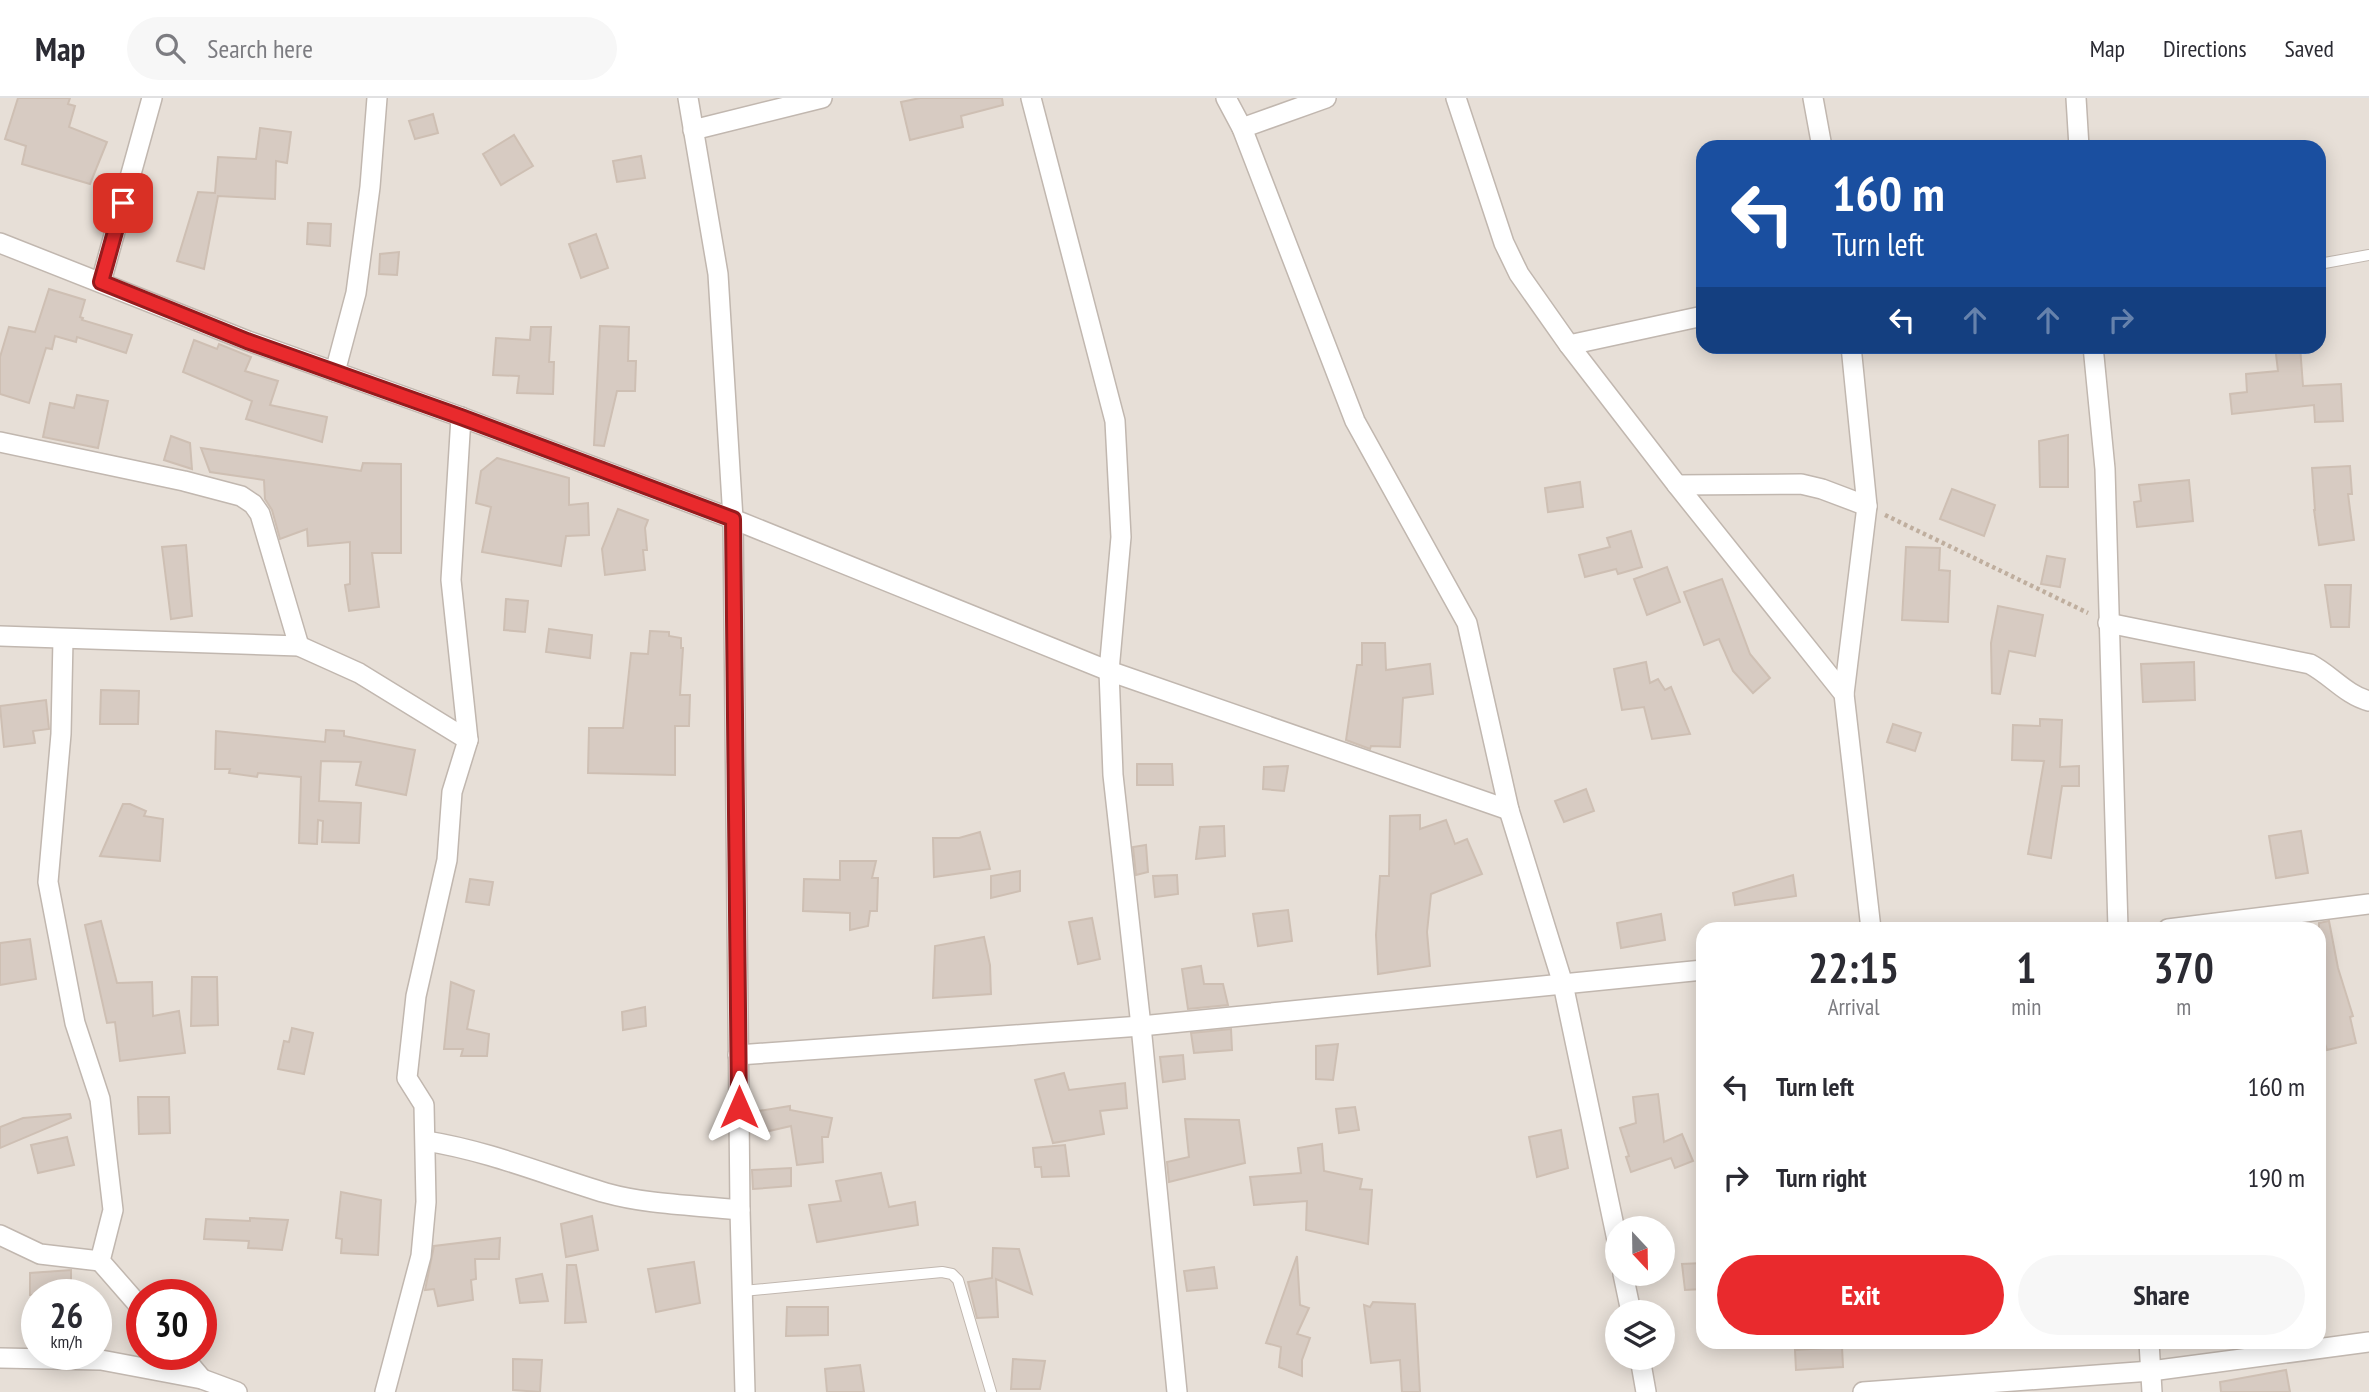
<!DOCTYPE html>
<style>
body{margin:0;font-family:"PT Sans Narrow",sans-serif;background:#f7f7f7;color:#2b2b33;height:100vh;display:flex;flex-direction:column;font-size:26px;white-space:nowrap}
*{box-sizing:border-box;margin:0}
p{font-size:23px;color:#7c7c81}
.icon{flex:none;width:38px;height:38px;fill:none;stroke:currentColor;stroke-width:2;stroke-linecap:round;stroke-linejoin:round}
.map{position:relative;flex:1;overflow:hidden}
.side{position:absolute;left:1696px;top:824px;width:630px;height:427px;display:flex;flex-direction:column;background:#fff;border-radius:21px;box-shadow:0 4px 18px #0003}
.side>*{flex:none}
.banner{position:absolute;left:1696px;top:42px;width:630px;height:214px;border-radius:21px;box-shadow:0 4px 18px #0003;background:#1a4fa0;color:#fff;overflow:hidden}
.needle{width:46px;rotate:158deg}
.controls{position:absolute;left:1605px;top:1118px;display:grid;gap:14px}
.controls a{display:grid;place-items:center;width:70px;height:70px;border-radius:50%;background:#fff;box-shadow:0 4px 18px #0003;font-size:35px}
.speed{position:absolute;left:21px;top:1181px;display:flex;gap:14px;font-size:35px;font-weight:700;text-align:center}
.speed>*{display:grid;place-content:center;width:91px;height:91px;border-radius:50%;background:#fff;box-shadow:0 4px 18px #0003;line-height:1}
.speed small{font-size:18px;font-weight:400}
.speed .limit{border:10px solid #d22;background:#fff;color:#111}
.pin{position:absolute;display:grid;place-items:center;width:60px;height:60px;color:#fff;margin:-30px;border-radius:14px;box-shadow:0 4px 10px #0006}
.me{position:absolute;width:77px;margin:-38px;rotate:0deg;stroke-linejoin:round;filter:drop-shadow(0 0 5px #0008)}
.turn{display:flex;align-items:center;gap:24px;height:147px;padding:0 21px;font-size:32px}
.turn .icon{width:91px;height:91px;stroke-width:2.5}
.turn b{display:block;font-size:49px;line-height:60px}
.lanes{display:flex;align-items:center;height:66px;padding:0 21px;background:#0003;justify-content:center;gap:35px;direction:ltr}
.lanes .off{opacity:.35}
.eta{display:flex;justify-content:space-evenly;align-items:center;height:119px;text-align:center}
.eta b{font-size:42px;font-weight:700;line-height:49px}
.button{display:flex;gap:14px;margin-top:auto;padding:14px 21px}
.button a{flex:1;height:80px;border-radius:42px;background:#e92a2d;color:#fff;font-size:28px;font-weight:700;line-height:80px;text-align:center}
.button a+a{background:#f7f7f7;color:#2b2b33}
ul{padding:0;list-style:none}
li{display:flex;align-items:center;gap:21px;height:91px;padding:0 21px}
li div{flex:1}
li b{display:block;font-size:26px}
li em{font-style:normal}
header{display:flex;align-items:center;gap:42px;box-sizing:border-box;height:98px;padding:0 35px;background:#fff;border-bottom:2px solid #e1e1e2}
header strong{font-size:33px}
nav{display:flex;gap:38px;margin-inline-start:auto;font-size:24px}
.search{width:490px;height:63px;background:#f7f7f7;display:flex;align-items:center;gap:18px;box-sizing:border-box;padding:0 24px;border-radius:38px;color:#7c7c81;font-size:26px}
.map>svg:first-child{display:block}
.residential{fill:#e7dfd7;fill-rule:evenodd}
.building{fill:#d7cbc2;stroke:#cebfb3;stroke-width:2}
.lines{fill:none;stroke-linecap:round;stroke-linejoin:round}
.lane-casing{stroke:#c1b7af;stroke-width:12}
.street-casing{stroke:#c1b7af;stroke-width:22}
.path{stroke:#bfae9e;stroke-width:4.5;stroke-dasharray:3.5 3.5;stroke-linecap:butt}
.lane{stroke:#fff;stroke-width:10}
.street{stroke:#fff;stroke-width:19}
.route-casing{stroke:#971b1d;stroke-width:18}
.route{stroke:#e92a2d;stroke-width:12}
</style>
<header>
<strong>Map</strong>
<div class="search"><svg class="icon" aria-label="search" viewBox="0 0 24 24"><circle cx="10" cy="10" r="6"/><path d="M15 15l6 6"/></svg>Search here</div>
<nav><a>Map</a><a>Directions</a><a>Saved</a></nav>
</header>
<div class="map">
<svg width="2369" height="1294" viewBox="0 0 2369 1294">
<rect width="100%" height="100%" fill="#f3eee9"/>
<path class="residential" d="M0 0H2369V1294H0ZM1703 49H2319V248H1703ZM1703 831H2319V1244H1703ZM1617 1130H1662V1176H1617ZM37 1197H96V1256H37ZM142 1197H201V1256H142ZM1617 1214H1662V1260H1617Z"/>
<g class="building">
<polygon points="18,0 70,0 68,6 75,8 69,29 107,44 90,86 22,66 26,48 5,41"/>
<polygon points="920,0 1002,0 1003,7 961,18 963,29 910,42 901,4"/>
<polygon points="433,16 438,35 415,41 409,23"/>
<polygon points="260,30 291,34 287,65 276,63 275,101 218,98 204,171 177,163 198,94 215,95 218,59 256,61"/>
<polygon points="514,37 533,68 501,87 483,56"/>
<polygon points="641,58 645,80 617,84 613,63"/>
<polygon points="308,125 331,126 330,148 307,146"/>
<polygon points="596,136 608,170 581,180 569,146"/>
<polygon points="399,154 397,177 379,176 380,156"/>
<polygon points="49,191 85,202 80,219 83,220 82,222 132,237 126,255 77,239 76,244 55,238 52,251 46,250 29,305 0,296 0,259 9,229 35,234"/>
<polygon points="600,228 629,229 628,263 636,263 635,293 617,293 604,348 594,347"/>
<polygon points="531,229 551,229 549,264 554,264 553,296 517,295 519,278 493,277 496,240 530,242"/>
<polygon points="194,242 217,251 219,246 251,259 245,273 278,283 270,307 327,319 322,344 246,321 252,303 183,274"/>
<polygon points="2275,248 2300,248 2303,288 2341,286 2343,323 2315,324 2314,307 2232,316 2230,296 2247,294 2246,276 2278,273"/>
<polygon points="77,297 108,303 98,350 43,339 50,305 74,310"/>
<polygon points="2068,337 2068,389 2040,389 2039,343"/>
<polygon points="171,338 190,345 192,371 164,362"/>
<polygon points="201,350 361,373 363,365 401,366 401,455 372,455 379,509 349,513 345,487 350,486 350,444 308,448 307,431 280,441 272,412 265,401 264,382 210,374"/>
<polygon points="497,360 569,380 569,407 588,405 589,437 566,438 561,468 482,454 491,409 476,405 481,373"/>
<polygon points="2350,368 2352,396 2348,396 2354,442 2319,447 2314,412 2315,412 2312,370"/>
<polygon points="2189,382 2193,423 2137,429 2134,404 2141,403 2139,387"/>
<polygon points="1580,384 1583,409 1548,414 1545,390"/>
<polygon points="1952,391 1995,407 1984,438 1940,421"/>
<polygon points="618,411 648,422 645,430 647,452 643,452 645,472 605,477 602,451"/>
<polygon points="1631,433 1642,469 1618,476 1616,471 1585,479 1579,457 1610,449 1607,440"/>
<polygon points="186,447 192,518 171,521 162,449"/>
<polygon points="1906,449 1940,450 1939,472 1950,473 1948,524 1902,522"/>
<polygon points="2047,458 2065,461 2060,489 2041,486"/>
<polygon points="1667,469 1680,504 1647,517 1634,481"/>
<polygon points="1722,481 1750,556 1770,580 1753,595 1733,573 1719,541 1704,547 1684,494"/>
<polygon points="2325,487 2351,487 2349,529 2331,529"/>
<polygon points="506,501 528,503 525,534 504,532"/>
<polygon points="1998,508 2043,517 2035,558 2009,553 2000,596 1992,595 1991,545"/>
<polygon points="549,531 592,537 590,560 546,554"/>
<polygon points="650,533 669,534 669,538 681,540 681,550 683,550 680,597 690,597 689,628 675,628 675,677 588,675 589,630 623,630 631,555 648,556"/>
<polygon points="1362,545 1385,545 1386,572 1430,566 1433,596 1403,600 1400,649 1371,648 1370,651 1346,642 1357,567 1362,567"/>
<polygon points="1646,564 1650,585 1658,581 1665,592 1671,589 1690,636 1652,641 1644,609 1622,612 1614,571"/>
<polygon points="2194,564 2195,602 2143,604 2141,566"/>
<polygon points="101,592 139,593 138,626 100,626"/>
<polygon points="46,602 49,631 33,633 35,645 4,649 0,608"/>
<polygon points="2040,621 2062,622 2060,669 2079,668 2079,688 2062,688 2051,760 2028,756 2044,663 2012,662 2013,627 2040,628"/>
<polygon points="1893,626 1921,635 1915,653 1887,644"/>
<polygon points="326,632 344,633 344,638 415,652 406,697 356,687 361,664 321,663 319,703 361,705 359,745 322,744 323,723 318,722 317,746 299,745 301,679 258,675 257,679 229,675 230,671 215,671 216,633 325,644"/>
<polygon points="1137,666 1172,666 1173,687 1137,687"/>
<polygon points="1288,668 1284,693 1263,691 1264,669"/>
<polygon points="1586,691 1594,713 1564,724 1555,703"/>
<polygon points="123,706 130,706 146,713 144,718 163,721 160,763 100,758"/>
<polygon points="1420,717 1420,731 1446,722 1455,746 1467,741 1482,776 1431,796 1427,834 1430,868 1378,876 1376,837 1380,778 1389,778 1390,718"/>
<polygon points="1224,728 1225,758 1196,761 1200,729"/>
<polygon points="2301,733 2308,775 2276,780 2269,738"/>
<polygon points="980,734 990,771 934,779 933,740 959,740"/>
<polygon points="1146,747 1148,774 1136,777 1133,749"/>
<polygon points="840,763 876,763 872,780 878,780 877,813 870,813 868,828 850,832 850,815 803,813 804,781 840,782"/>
<polygon points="1020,773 1020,793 991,800 991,778"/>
<polygon points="1177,777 1178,796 1155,799 1153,778"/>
<polygon points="1793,777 1796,798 1735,807 1733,795"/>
<polygon points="470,781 493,784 489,807 466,804"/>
<polygon points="1288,812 1292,843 1258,848 1253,816"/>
<polygon points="1661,816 1665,842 1621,850 1617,825"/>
<polygon points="1092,820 1100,861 1078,866 1069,824"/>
<polygon points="101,823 117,885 152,884 153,918 179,913 185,955 120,963 115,924 107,925 85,827"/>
<polygon points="2329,823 2338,870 2353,918 2350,919 2356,945 2327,952 2319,927 2319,825"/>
<polygon points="984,839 990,867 991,896 933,900 935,848"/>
<polygon points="30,841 36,881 0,887 0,845"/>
<polygon points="1201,868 1204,886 1223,886 1228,907 1188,911 1182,871"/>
<polygon points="192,879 217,879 218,927 191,928"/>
<polygon points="451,884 474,893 467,931 489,936 487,958 461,958 463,951 444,951"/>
<polygon points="645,909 646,928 623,932 622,914"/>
<polygon points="292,930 313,935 304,976 278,971 284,943 289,944"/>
<polygon points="1231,931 1232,952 1194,955 1191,935"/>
<polygon points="1338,946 1333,982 1316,981 1316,948"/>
<polygon points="1183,957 1185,981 1163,984 1160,959"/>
<polygon points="1064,975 1069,992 1125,985 1127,1010 1100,1013 1104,1036 1053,1045 1035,982"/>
<polygon points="1658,996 1664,1044 1682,1036 1693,1063 1675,1070 1671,1060 1631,1074 1626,1059 1629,1058 1620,1030 1636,1025 1633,999"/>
<polygon points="138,999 169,999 170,1035 139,1036"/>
<polygon points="790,1008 790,1012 832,1020 828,1039 822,1039 823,1064 797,1067 791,1028 756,1036 752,1014"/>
<polygon points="1355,1009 1359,1032 1339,1035 1336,1011"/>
<polygon points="70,1016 71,1020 0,1050 0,1029 23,1020"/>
<polygon points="1185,1021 1239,1022 1245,1065 1169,1084 1167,1064 1189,1059"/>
<polygon points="1561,1032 1568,1070 1537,1079 1529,1039"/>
<polygon points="67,1039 74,1067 38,1075 31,1047"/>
<polygon points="1322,1046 1324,1073 1362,1081 1360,1091 1372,1092 1368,1146 1306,1132 1307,1103 1254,1107 1250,1079 1301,1075 1298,1050"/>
<polygon points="1065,1047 1069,1078 1042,1079 1041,1069 1035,1069 1033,1050"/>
<polygon points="791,1070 791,1088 753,1091 752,1072"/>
<polygon points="881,1075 889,1109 915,1104 918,1127 817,1144 809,1107 841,1103 836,1083"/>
<polygon points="341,1094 381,1102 378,1157 341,1155 342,1141 336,1140"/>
<polygon points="592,1118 598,1152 566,1159 561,1126"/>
<polygon points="250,1120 288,1122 282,1152 248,1150 249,1143 204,1141 206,1121 250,1123"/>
<polygon points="500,1140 499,1161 475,1161 476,1181 471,1182 473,1202 438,1208 434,1191 425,1192 434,1148"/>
<polygon points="993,1150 1019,1151 1032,1196 996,1181 998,1219 977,1220 968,1184 992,1180"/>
<polygon points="1297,1158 1300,1207 1309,1210 1297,1236 1310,1240 1302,1262 1302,1278 1279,1269 1281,1249 1266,1245"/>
<polygon points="694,1164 700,1205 656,1214 648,1171"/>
<polygon points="1703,1165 1703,1191 1685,1192 1682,1166"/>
<polygon points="567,1167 576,1167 586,1224 565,1225"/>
<polygon points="1214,1169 1217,1190 1187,1193 1184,1173"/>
<polygon points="71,1172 71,1197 30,1197 30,1175"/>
<polygon points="542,1176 548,1203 520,1205 516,1181"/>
<polygon points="1373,1204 1415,1206 1420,1294 1402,1294 1400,1262 1371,1265 1364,1207 1370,1209"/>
<polygon points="787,1209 828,1209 828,1237 786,1238"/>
<polygon points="1842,1249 1843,1269 1796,1272 1795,1252"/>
<polygon points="513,1261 542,1262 540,1294 513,1292"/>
<polygon points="1013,1261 1045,1263 1040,1291 1011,1291"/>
<polygon points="860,1267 864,1294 827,1294 825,1271"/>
<polygon points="2286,1272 2290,1294 2221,1294 2220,1284"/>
</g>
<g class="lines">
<g class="lane-casing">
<g id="lane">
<polyline points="2319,166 2369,157"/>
<polyline points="743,1193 942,1174 952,1176 958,1182 991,1294"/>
</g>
</g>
<g class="street-casing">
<g id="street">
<polyline points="688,0 718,176 733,421 740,1112 745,1294"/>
<polyline points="1031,0 1115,323 1121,439 1109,573 1113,677 1141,928 1177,1294"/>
<polyline points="1226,0 1242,30 1355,323 1467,525 1509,712 1563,886 1617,1142"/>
<polyline points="1456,0 1504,145 1519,176 1569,247 1677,387 1844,596 1871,831"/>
<polyline points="1813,0 1822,49"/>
<polyline points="2076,0 2079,49"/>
<polyline points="1242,30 1326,0"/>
<polyline points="693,32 822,0"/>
<polyline points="0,145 248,243 461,319 733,421 1109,573 1509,712"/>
<polyline points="101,184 152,0"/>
<polyline points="1569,247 1703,218"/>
<polyline points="2093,248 2105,371 2118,831"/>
<polyline points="335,274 356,195 370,89 377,0"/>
<polyline points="0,344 184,383 241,398 253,406 260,416 299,548"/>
<polyline points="1677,387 1801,386 1822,391 1867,408"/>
<path d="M2108 525 2310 566C2331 577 2346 597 2369 603"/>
<polyline points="0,538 299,548 359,575 468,642"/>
<polyline points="63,541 61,636 48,784 75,925 100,1001 113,1112 100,1163 142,1211"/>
<polyline points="1844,596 1867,408 1851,248"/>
<polyline points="2168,831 2369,806"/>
<polyline points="738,957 1141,928 1703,872"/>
<path d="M426 1043C489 1053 546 1077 606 1095 649 1107 696 1107 740 1112"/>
<polyline points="0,1137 40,1156 100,1163"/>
<polyline points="1623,1176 1631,1214"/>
<polyline points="2149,1244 2152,1294"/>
<polyline points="181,1256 202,1281"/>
<polyline points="0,1260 101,1262 202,1281 237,1294"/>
<polyline points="1640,1260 1646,1294"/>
<polyline points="385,1294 421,1158 426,1104 424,1007 407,980 416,898 447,762 452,694 468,642 451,482 461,319"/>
<polyline points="1863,1294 2151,1273 2369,1244"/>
</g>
</g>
<polyline class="path" points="1885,417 2088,515"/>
<use href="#lane" class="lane"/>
<use href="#street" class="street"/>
</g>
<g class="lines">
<g class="route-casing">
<polyline id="route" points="123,105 101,184 247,243 461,319 733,421 739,1009"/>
</g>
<use href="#route" class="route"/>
</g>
</svg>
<div class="controls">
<a><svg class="needle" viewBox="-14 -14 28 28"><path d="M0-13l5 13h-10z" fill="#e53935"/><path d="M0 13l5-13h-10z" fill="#7c7c81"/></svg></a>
<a><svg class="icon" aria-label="layers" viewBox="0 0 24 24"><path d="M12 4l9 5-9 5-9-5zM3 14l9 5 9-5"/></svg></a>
</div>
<div class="speed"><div>26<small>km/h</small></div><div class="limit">30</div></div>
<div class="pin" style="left:123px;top:105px;background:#d93025"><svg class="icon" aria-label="arrive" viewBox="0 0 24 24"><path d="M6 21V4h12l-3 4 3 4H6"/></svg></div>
<svg class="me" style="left:739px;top:1009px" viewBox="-20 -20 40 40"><path d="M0-17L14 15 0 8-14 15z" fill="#e92a2d" stroke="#fff" stroke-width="4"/></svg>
<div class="banner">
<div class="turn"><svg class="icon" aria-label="left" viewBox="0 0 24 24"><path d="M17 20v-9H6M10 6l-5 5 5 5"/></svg><div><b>160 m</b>Turn left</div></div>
<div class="lanes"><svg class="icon" aria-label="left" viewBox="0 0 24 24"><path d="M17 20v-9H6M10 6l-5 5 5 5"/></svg><svg class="icon off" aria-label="ahead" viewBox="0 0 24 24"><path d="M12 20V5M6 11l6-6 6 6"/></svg><svg class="icon off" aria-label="ahead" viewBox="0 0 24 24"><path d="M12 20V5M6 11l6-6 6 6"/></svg><svg class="icon off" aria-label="right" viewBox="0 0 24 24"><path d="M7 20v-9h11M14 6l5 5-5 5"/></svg></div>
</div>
<section class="side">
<div class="eta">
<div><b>22:15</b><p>Arrival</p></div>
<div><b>1</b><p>min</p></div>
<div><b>370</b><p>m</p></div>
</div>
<ul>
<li><svg class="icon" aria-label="left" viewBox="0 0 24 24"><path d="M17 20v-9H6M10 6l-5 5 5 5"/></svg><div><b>Turn left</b></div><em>160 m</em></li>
<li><svg class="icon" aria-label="right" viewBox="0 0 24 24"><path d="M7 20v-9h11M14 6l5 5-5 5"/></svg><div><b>Turn right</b></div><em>190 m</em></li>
</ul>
<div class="button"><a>Exit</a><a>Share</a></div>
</section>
</div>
